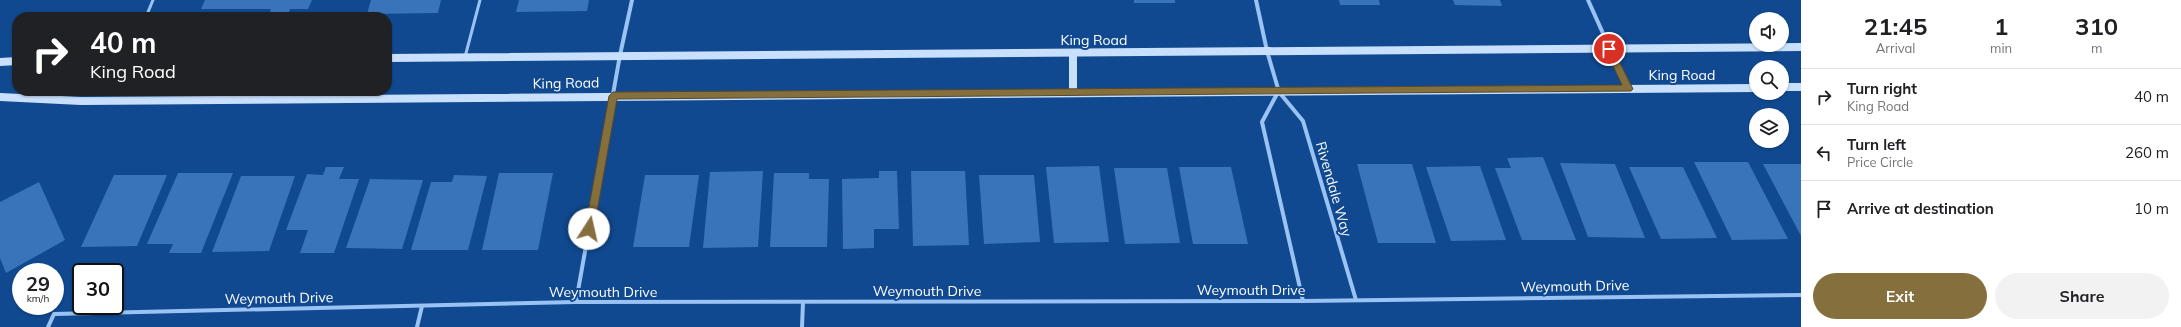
<!DOCTYPE html>
<style>
body{margin:0;font-family:Mulish,sans-serif;background:#f2f2f2;color:#202124;height:100vh;display:flex;flex-direction:column;font-size:15px;white-space:nowrap}
*{box-sizing:border-box;margin:0}
p{font-size:13px;color:#757577}
.icon{flex:none;width:22px;height:22px;fill:none;stroke:currentColor;stroke-width:2;stroke-linecap:round;stroke-linejoin:round}
.map{position:relative;flex:1;overflow:hidden}
.sheet{display:flex;flex-direction:column;background:#fff;width:380px}
.sheet>*{flex:none}
.guide{position:absolute;left:12px;top:12px;width:380px;height:84px;border-radius:16px;box-shadow:0 1px 3px #0004;background:#202124;color:#fff;overflow:hidden}
.fabs{position:absolute;left:1749px;top:12px;display:grid;gap:8px}
.fabs a{display:grid;place-items:center;width:40px;height:40px;border-radius:50%;background:#fff;box-shadow:0 1px 3px #0004;font-size:20px}
.speed{position:absolute;left:12px;top:263px;display:flex;gap:8px;font-size:20px;font-weight:700;text-align:center}
.speed>*{display:grid;place-content:center;width:52px;height:52px;border-radius:50%;background:#fff;box-shadow:0 1px 3px #0004;line-height:1}
.speed small{font-size:10px;font-weight:400}
.speed .limit{border:2px solid #111;border-radius:6px;background:#fff;color:#111}
.pin{position:absolute;display:grid;place-items:center;width:34px;height:34px;color:#fff;margin:-17px;border:2px solid #fff;border-radius:50%;box-shadow:0 1px 4px #0007}
.me{position:absolute;width:44px;margin:-22px;rotate:10deg;stroke-linejoin:round;filter:drop-shadow(0 0 3px #0008)}
.turn{display:flex;align-items:center;gap:14px;height:84px;padding:0 12px;font-size:18px}
.turn .icon{width:52px;height:52px;stroke-width:2.5}
.turn b{display:block;font-size:28px;line-height:34px}
.eta{display:flex;justify-content:space-evenly;align-items:center;height:68px;text-align:center}
.eta b{font-size:24px;font-weight:700;line-height:28px}
.cta{display:flex;gap:8px;margin-top:auto;padding:8px 12px}
.cta a{flex:1;height:46px;border-radius:24px;background:#846f3d;color:#fff;font-size:16px;font-weight:700;line-height:46px;text-align:center}
.cta a+a{background:#f2f2f2;color:#202124}
ul{padding:0;list-style:none}
li{display:flex;align-items:center;gap:12px;height:56px;padding:0 12px;border-top:1px solid #e0e0e0}
li div{flex:1}
li b{display:block;font-size:15px}
li em{font-style:normal}
main{display:flex;flex:1;min-height:0}
.map>svg:first-child{display:block}
.building{fill:#3973b9}
.lines{fill:none;stroke-linecap:round;stroke-linejoin:round}
.lane{stroke:#9ac3f3;stroke-width:3}
.street{stroke:#9ac3f3;stroke-width:4}
.secondary{stroke:#c9e0fd;stroke-width:8}
.route{fill:#846f3d;stroke:#564828}
.labels{text-anchor:middle;stroke-width:4;stroke-linejoin:round;paint-order:stroke}
.street-label{font-size:14px;fill:#fff;stroke:#104990}
</style>
<main>
<div class="map">
<svg width="1801" height="327" viewBox="0 0 1801 327">
<rect width="100%" height="100%" fill="#104990"/>
<g class="building">
<polygon points="205,0 312,0 308,9 290,9 287,17 268,17 271,9 201,9"/>
<polygon points="371,0 441,0 438,13 367,14"/>
<polygon points="519,0 589,0 587,11 516,12"/>
<rect x="1134" y="0" width="41" height="3"/>
<polygon points="1339,0 1379,0 1380,5 1340,5"/>
<polygon points="1453,0 1500,0 1502,6 1455,5"/>
<polygon points="1543,157 1576,240 1522,240 1495,168 1511,168 1507,158"/>
<polygon points="1694,162 1748,162 1788,239 1732,240"/>
<polygon points="1560,163 1615,164 1645,238 1588,237"/>
<polygon points="1357,164 1412,164 1436,243 1378,243"/>
<polygon points="1763,164 1801,164 1801,236"/>
<polygon points="1099,166 1109,242 1054,243 1046,167"/>
<polygon points="1480,166 1506,240 1451,241 1426,167"/>
<polygon points="326,167 344,167 339,179 359,179 334,253 300,253 308,230 286,230 307,174 323,175"/>
<polygon points="1179,167 1231,167 1248,244 1193,244"/>
<polygon points="1629,167 1683,167 1717,238 1661,239"/>
<polygon points="1114,168 1167,168 1180,243 1125,244"/>
<polygon points="763,171 758,247 703,248 710,172"/>
<polygon points="879,171 897,171 899,229 874,229 874,248 843,249 842,179 879,178"/>
<polygon points="911,171 965,171 969,245 913,246"/>
<polygon points="178,173 233,173 201,253 169,253 173,244 147,244"/>
<polygon points="499,173 553,173 538,250 482,250"/>
<polygon points="774,173 809,173 809,179 829,179 827,247 770,247"/>
<polygon points="114,175 167,175 137,246 81,247"/>
<polygon points="454,175 487,176 468,250 411,250 431,182 452,182"/>
<polygon points="645,175 699,175 689,247 633,247"/>
<polygon points="979,175 1034,175 1040,242 984,244"/>
<polygon points="241,176 295,176 269,251 212,252"/>
<polygon points="370,179 423,180 402,249 346,248"/>
<polygon points="39,182 65,240 6,273 0,258 0,202"/>
</g>
<g class="lines">
<g class="lane">
<polyline points="146,17 153,0"/>
<polyline points="465,57 480,0"/>
</g>
<g class="street">
<polyline points="1256,0 1267,51 1279,92 1303,121 1356,300"/>
<polyline points="1588,0 1628,89"/>
<polyline points="1278,92 1262,122 1303,301"/>
<polyline points="576,302 620,55 632,0"/>
<polyline points="48,327 54,314 576,302 1303,301 1801,295"/>
<polyline points="417,327 422,306"/>
<polyline points="802,327 803,302"/>
</g>
<g class="secondary">
<polyline points="1073,53 1073,93"/>
<polyline points="387,58 1801,47"/>
<polyline points="0,62 17,61"/>
<polyline points="1782,87 1801,87"/>
<polyline points="0,97 81,101 1756,88"/>
<polyline points="286,99 289,91"/>
</g>
</g>
<polygon class="route" points="1609,46 1613,49 1633,89 1631,91 617,99 594,229 589,233 585,229 609,96 613,92 1622,85 1605,49"/>
<g class="labels">
<g class="street-label">
<text x="1094" y="45">King Road</text>
<text x="1682" y="80">King Road</text>
<text transform="translate(566 83) rotate(-1)" y="5">King Road</text>
<text transform="translate(1334 189) rotate(74)" y="5">Rivendale Way</text>
<text transform="translate(1575 286) rotate(-1)" y="5">Weymouth Drive</text>
<text x="1251" y="295">Weymouth Drive</text>
<text x="927" y="296">Weymouth Drive</text>
<text x="603" y="297">Weymouth Drive</text>
<text transform="translate(279 298) rotate(-1)" y="5">Weymouth Drive</text>
</g>
</g>
</svg>
<div class="fabs">
<a><svg class="icon" aria-label="sound" viewBox="0 0 24 24"><path d="M4 9h4l5-4v14l-5-4H4zM17 9q2 3 0 6"/></svg></a>
<a><svg class="icon" aria-label="search" viewBox="0 0 24 24"><circle cx="10" cy="10" r="6"/><path d="M15 15l6 6"/></svg></a>
<a><svg class="icon" aria-label="layers" viewBox="0 0 24 24"><path d="M12 4l9 5-9 5-9-5zM3 14l9 5 9-5"/></svg></a>
</div>
<div class="speed"><div>29<small>km/h</small></div><div class="limit">30</div></div>
<div class="pin" style="left:1609px;top:49px;background:#d93025"><svg class="icon" aria-label="arrive" viewBox="0 0 24 24"><path d="M6 21V4h12l-3 4 3 4H6"/></svg></div>
<svg class="me" style="left:589px;top:229px" viewBox="-20 -20 40 40"><circle r="19" fill="#fff"/><path d="M0-13L10 11 0 6-10 11z" fill="#846f3d"/></svg>
<div class="guide">
<div class="turn"><svg class="icon" aria-label="right" viewBox="0 0 24 24"><path d="M7 20v-9h11M14 6l5 5-5 5"/></svg><div><b>40 m</b>King Road</div></div>
</div>
</div>
<section class="sheet">
<div class="eta">
<div><b>21:45</b><p>Arrival</p></div>
<div><b>1</b><p>min</p></div>
<div><b>310</b><p>m</p></div>
</div>
<ul>
<li><svg class="icon" aria-label="right" viewBox="0 0 24 24"><path d="M7 20v-9h11M14 6l5 5-5 5"/></svg><div><b>Turn right</b><p>King Road</p></div><em>40 m</em></li>
<li><svg class="icon" aria-label="left" viewBox="0 0 24 24"><path d="M17 20v-9H6M10 6l-5 5 5 5"/></svg><div><b>Turn left</b><p>Price Circle</p></div><em>260 m</em></li>
<li><svg class="icon" aria-label="arrive" viewBox="0 0 24 24"><path d="M6 21V4h12l-3 4 3 4H6"/></svg><div><b>Arrive at destination</b></div><em>10 m</em></li>
</ul>
<div class="cta"><a>Exit</a><a>Share</a></div>
</section>
</main>
